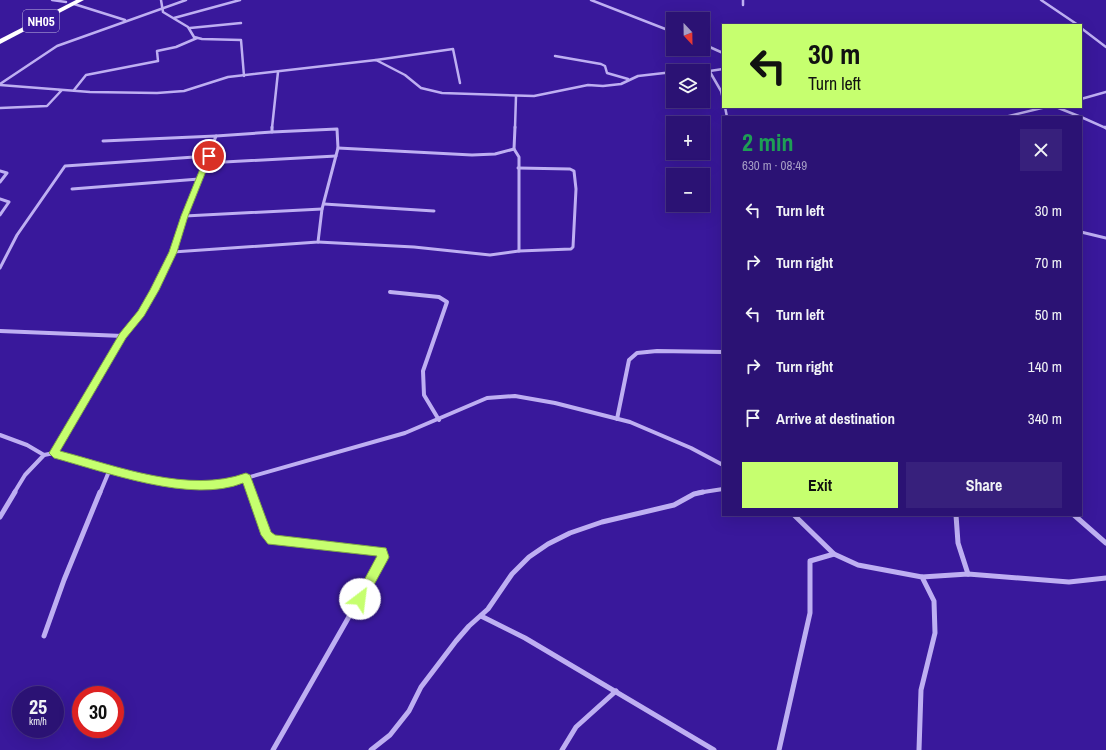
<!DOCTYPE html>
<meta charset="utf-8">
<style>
body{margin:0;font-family:"Archivo Narrow",sans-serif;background:#37207c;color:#f1f3f6;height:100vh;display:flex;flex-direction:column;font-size:15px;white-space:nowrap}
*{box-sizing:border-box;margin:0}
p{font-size:13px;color:#a69ec5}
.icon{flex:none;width:22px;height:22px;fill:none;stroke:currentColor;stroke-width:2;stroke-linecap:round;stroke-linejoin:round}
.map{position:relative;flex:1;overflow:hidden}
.side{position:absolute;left:722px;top:116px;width:360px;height:400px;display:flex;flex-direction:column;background:#2b1274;border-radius:0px;box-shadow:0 4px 16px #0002,0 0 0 1px #473286}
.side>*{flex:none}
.hud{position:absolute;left:722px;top:24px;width:360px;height:84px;border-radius:0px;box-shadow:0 4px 16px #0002,0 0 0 1px #473286;background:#c6ff6f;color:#111;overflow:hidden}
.needle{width:26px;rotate:158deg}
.fabs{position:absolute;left:666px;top:12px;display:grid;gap:8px}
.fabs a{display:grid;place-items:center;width:44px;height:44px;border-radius:0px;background:#2b1274;box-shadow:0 4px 16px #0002,0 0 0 1px #473286;font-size:20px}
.speed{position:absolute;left:12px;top:686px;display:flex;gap:8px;font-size:20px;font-weight:700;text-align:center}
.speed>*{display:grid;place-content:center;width:52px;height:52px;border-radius:50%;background:#2b1274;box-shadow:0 4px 16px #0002,0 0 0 1px #473286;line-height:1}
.speed small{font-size:10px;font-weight:400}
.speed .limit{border:6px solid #d22;background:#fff;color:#111}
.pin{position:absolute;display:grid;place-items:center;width:34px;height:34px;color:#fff;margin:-17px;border:2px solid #fff;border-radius:50%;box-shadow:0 1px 4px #0007}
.me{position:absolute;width:44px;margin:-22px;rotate:30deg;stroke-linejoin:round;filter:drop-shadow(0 0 3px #0008)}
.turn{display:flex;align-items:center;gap:14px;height:84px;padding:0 20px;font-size:18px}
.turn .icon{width:52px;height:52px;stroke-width:2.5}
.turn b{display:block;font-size:28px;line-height:34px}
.round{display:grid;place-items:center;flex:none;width:42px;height:42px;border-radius:0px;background:#37207c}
.head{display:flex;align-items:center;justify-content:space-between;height:68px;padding:0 20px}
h1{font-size:24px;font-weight:700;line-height:30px;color:#1e9e55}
.cta{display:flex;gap:8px;margin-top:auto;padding:8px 20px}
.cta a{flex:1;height:46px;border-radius:0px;background:#c6ff6f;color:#111;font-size:16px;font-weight:700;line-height:46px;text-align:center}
.cta a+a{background:#37207c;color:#f1f3f6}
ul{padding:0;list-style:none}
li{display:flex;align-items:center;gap:12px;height:52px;padding:0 20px}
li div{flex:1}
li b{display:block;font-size:15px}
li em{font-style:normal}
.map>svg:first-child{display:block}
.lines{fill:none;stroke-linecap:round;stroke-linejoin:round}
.street-far3{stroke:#beaff2;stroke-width:2.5}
.street-far2{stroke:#beaff2;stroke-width:3}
.street-far1{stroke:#beaff2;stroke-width:4}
.street{stroke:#beaff2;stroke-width:5}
.highway{fill:#fff;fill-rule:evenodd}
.route{fill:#c6ff6f;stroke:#81a648}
.labels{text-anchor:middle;stroke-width:4;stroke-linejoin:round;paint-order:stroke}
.shield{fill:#39189b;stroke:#c4bae1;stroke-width:1}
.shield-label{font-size:13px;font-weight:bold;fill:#fff}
</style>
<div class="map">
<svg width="1106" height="750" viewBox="0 0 1106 750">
<rect width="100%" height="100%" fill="#39189b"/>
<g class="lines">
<g class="street-far3">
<polyline points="52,0 66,2"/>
<polyline points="161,0 163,12 188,27 194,37 202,39 241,40 244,76"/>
<polyline points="591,0 673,32"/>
<polyline points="743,0 743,5"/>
<polyline points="1041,0 1078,25"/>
<polyline points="74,4 125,20"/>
<polyline points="174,18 240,0"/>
<polyline points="190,28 241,23"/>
<polyline points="1081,28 1106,47"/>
<polyline points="703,44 723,53"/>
<polyline points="555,56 601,64 605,66 607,73 628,79"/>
<polyline points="376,60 453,49 460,83"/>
<polyline points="703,72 723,69"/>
<polyline points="710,72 721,91 723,99"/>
<polyline points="0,84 57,46 186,0"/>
<polyline points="0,85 90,92 157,93 184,91 228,77 376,60 405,75 421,88 442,93 534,96 588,85 603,86 621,84 638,76 673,72"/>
<polyline points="74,90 86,75 158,61 157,51 176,47 197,38"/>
<polyline points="1081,99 1106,92"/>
<polyline points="725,107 727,117"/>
<polyline points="1056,107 1081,117"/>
<polyline points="0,108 47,106 61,91 59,90"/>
<polyline points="1005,117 1046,107"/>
<polyline points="1081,117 1106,128"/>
<polyline points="272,128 278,72"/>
<polyline points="515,128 516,96"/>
</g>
<g class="street-far2">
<polyline points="515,127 514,149 519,157 519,251"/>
<polyline points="1105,127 1106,128"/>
<polyline points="216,136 272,132"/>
<polyline points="103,141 216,136 206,163 336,156"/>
<polyline points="338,148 472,155 495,154 514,149"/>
<polyline points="0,171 7,173 0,182"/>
<polyline points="199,179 206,163"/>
<polyline points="72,189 199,179 173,252 318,242 322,209 338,148 337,129 272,132 272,127"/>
<polyline points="0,199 9,202 0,215"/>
<polyline points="324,204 434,211"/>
<polyline points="185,216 322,209"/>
<polyline points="1081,232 1106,238"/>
<polyline points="318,242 414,247 490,255 519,251 571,249 573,247 576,189 574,171 570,169 518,168"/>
<polyline points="0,268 17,235 65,166 209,156"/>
<polyline points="153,290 173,252"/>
</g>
<g class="street-far1">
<polyline points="390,292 439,297 447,302 423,371 424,395 439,420"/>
<polyline points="0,331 123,336 141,313 154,289"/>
<polyline points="617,419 629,360 637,353 657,351 723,352"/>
<path d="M0 435 27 445 44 455 54 453C110 470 166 488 225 484L405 433 487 398 515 396 555 403 630 422 691 448 723 465"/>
<polyline points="54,453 123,336"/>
<polyline points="247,478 252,493"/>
<polyline points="14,493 25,475 44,455"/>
<polyline points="100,493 110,469"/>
<polyline points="697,493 723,489"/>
</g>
<g class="street">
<polyline points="252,492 267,535 272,540 382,551 383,557 273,750"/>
<polyline points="794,515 834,554 858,565 922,577 934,601 935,633 921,690 919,750"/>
<polyline points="956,515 958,543 968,574"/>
<polyline points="1074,515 1106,543"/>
<polyline points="0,517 15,492"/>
<polyline points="922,577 968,574 1069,582 1106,578"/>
<polyline points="481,616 525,638 714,750"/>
<polyline points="44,636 64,580 100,492"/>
<polyline points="371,750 390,735 409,711 421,687 456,641 469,626 488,609 512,574 529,557 548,544 570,533 602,522 674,505 694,494 703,492"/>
<polyline points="562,750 576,727 616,691"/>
<polyline points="779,750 810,613 810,561 834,554"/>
</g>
<polygon class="highway" points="76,0 84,0 0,44 0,39"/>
</g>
<path class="route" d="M206 154 212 156 188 216 177 252 159 290 144 316 126 338 60 451C117 466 189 494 246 473L250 475 271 532 275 535 386 548 389 557 387 561 364 603 360 604 356 603 354 599 377 556 268 544 261 535 243 483C192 504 106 472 54 458L49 453 120 333 138 311 150 290 169 252 181 216Z"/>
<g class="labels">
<rect class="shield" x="23" y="10" width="36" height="22" rx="3"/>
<g class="shield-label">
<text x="41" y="26">NH05</text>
</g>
</g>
</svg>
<div class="fabs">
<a><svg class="needle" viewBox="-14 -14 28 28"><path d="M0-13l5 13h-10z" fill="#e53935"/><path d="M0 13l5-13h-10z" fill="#a69ec5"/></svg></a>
<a><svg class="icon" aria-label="layers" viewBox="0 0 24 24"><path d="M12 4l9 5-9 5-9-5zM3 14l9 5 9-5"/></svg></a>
<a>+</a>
<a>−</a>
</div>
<div class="speed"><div>25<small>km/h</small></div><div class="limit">30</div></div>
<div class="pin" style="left:209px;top:156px;background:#d93025"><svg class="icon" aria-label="arrive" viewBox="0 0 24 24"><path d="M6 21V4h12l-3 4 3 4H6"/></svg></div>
<svg class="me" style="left:360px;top:599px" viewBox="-20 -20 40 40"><circle r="19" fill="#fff"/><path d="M0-13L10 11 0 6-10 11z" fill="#c6ff6f"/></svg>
<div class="hud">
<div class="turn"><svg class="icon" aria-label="left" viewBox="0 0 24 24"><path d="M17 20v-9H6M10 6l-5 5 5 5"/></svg><div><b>30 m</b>Turn left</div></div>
</div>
<section class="side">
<div class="head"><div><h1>2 min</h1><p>630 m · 08:49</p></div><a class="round"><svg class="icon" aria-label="close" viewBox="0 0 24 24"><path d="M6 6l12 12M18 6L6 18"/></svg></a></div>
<ul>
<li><svg class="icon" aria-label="left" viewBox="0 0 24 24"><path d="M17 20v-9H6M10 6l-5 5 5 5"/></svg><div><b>Turn left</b></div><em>30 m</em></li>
<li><svg class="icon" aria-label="right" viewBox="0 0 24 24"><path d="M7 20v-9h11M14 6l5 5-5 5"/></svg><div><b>Turn right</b></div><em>70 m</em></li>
<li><svg class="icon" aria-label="left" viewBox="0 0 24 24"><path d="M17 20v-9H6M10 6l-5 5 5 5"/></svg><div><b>Turn left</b></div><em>50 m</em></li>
<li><svg class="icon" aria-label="right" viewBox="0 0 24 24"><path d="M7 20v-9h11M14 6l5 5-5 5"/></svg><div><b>Turn right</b></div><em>140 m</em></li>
<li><svg class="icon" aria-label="arrive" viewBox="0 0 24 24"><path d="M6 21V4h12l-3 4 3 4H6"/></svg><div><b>Arrive at destination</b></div><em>340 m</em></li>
</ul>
<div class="cta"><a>Exit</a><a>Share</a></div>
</section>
</div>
